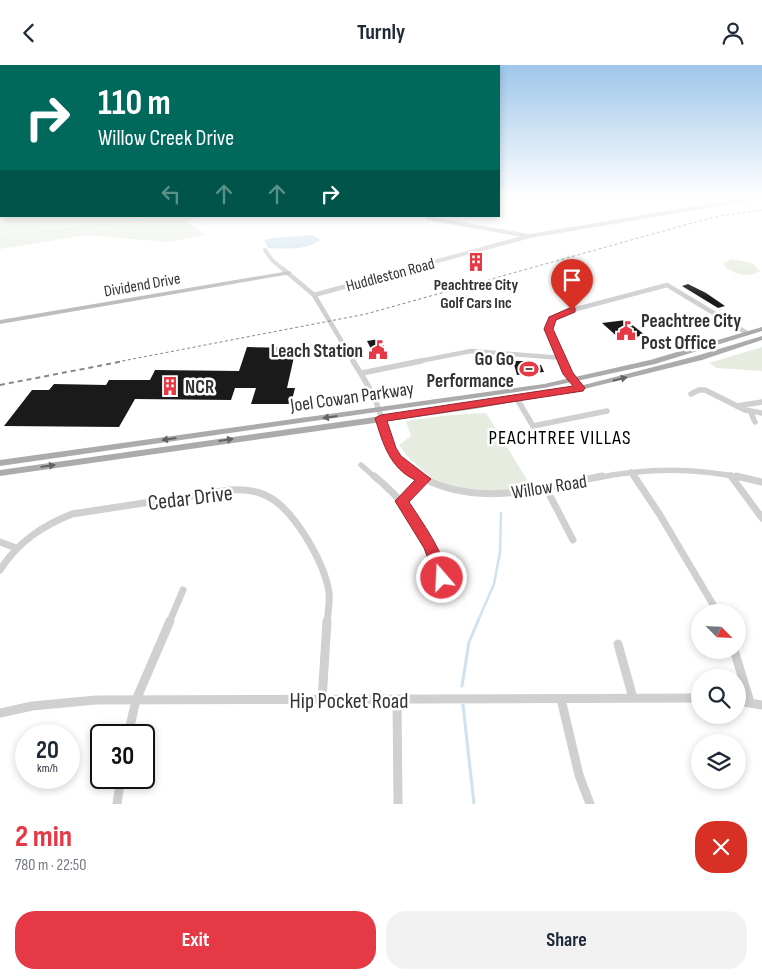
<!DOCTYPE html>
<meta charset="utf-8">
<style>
body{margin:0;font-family:"Sofia Sans Condensed",sans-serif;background:#f2f2f3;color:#1f2937;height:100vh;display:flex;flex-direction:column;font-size:19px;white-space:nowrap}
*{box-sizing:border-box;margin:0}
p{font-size:16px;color:#747a83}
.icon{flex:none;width:28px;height:28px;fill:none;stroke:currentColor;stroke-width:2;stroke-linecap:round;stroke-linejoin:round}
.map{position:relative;height:739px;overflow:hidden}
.panel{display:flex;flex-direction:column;background:#fff;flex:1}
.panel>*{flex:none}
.guide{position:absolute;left:0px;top:0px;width:500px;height:152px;box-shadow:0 2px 8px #0003;background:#00695c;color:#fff;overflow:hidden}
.needle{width:32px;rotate:114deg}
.controls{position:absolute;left:691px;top:539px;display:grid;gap:10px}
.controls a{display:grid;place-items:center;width:55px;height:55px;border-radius:50%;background:#fff;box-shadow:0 2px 8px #0003;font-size:25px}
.speed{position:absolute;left:15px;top:659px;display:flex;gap:10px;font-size:25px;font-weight:700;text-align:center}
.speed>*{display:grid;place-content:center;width:65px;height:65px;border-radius:50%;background:#fff;box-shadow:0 2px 8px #0003;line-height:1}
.speed small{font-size:12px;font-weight:400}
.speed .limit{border:2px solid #111;border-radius:8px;background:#fff;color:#111}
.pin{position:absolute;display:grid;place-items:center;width:42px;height:42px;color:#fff;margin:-51px -21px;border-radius:50% 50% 50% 0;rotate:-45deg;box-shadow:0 0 5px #0007}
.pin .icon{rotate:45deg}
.me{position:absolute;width:55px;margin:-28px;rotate:341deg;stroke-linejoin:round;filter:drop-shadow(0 0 4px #0008)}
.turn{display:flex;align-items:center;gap:18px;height:105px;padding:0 15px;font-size:22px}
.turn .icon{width:65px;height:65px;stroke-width:2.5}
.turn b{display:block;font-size:35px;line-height:42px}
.lanes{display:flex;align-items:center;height:48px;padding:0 15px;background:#0003;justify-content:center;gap:25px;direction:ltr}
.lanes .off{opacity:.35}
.round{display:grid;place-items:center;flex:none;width:52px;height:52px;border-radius:20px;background:#f2f2f3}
.headline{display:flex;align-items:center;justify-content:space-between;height:85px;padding:0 15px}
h1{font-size:30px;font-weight:700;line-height:38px;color:#e63946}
.primary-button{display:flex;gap:10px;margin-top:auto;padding:10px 15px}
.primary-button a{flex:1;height:58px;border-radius:20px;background:#e63946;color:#fff;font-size:20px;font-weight:700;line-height:58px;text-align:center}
.primary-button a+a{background:#f2f2f3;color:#1f2937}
header{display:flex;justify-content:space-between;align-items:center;height:65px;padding:0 15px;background:#fff;font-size:22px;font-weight:700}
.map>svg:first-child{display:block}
.green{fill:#e6ecdf}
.water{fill:#cfe2ee}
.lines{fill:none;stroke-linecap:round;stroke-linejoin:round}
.stream-far2{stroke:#cfe2ee;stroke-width:1}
.stream-far1{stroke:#cfe2ee;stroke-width:2.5}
.stream{stroke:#cfe2ee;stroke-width:3}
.building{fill:#1a1a1a}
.street-far4{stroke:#d0d0d0;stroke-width:4}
.street-far3{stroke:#d0d0d0;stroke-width:4.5}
.street-far2{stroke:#d0d0d0;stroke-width:5.5}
.street-far1{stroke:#d0d0d0;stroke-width:7}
.street{stroke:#d0d0d0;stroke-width:9}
.secondary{fill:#bdbdbd;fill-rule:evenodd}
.primary{fill:#ababab;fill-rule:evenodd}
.rail-far1{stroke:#888;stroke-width:1;stroke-dasharray:3 2.5;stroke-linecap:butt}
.rail{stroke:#888;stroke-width:2;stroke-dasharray:5 4;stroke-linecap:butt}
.oneway{fill:#636363}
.route{fill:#e63946;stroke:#96252e}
.labels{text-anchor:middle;stroke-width:5;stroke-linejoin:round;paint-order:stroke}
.far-street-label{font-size:16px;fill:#333;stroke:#fff}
.far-poi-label{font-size:16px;font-weight:bold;fill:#333;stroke:#fff}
.poi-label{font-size:19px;font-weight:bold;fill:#333;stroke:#fff;text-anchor:start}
.street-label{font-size:19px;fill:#333;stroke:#fff}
.neighbourhood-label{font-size:20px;letter-spacing:1px;fill:#000;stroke:#fff}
.near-street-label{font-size:22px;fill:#333;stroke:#fff}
</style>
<header><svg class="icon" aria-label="back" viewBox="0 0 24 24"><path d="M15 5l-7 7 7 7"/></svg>Turnly<svg class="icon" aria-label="person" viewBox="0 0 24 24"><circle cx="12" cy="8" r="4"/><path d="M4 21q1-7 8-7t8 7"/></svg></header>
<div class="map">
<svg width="762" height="739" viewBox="0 0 762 739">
<rect width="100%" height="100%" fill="#fff"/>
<g class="green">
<polygon points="0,145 1,151 208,151 188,156 205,170 168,177 86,170 0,184"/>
<path d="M731 194 752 198 760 206C750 214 730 209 723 199Z"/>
<polygon points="762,282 762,306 717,303 709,298"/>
<path d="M486 348 532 423C492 428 466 430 428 413V410L406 390 399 380 411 371 406 356 450 350Z"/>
</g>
<path class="water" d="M313 170 320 175C310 185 282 184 268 183L264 175C270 172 303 171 313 170Z"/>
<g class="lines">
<polyline class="stream-far2" points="0,173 145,154 188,151"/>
<polyline class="stream-far1" points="477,558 494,519 500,487 501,448"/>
<g class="stream">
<polyline points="462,621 469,577 478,556"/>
<polyline points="463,640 474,739"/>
</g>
</g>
<g class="building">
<polygon points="688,219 706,228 725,241 718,243 682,221"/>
<polygon points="626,255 645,270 621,275 602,258"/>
<polygon points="379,274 383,280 389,291 376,293 374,290 367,276"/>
<polygon points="247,282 296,283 287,323 295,323 291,339 251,339 256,323 235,323 231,335 135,334 119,362 4,361 32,325 49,325 54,319 106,320 109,315 150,315 155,305 239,306"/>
<polygon points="513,296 524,296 526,301 541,300 544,307 517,310"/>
</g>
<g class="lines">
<g class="street-far4">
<polyline points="724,132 736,137"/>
<polyline points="428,153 528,171"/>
<polyline points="265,185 272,195 284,205"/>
<polyline points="404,205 530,171 761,132"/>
</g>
<g class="street-far3">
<polyline points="283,204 314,230 354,297"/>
<polyline points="314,230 409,204"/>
<polyline points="415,297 471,286 562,293"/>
<polyline points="564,297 549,264 552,254 565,247 667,220 747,268"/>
</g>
<g class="street-far2">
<path d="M353 296C361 309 370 322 376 337 389 371 384 392 421 413"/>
<polyline points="563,296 569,309 580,323"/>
<polyline points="362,308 421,296"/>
<polyline points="691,329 699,325 705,325 745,345 762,348"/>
<polyline points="517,334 533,361 607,346"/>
<polyline points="737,341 762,337"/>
<polyline points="751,348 755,357"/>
<polyline points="361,400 376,413"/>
<polyline points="631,407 635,413"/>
<polyline points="730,410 732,413"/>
<path d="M596 413C646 403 692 402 742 413"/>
</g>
<g class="street-far1">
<path d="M374 411C408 438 430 472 443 513"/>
<path d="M419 411C478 444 541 423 602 411"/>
<polyline points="634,411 660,450 718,548"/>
<polyline points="731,411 762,453"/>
<polyline points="736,411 762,417"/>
<polyline points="546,423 573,475"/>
<polyline points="401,436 424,414"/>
<polyline points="0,477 16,483"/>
<path d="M0 505C18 477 42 461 72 449L229 425C242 424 255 425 267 431 294 444 324 497 329 527 330 536 328 548 327 558"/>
<polyline points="169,558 183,525"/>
</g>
<g class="street">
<polyline points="618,579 633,633"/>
<polyline points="734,585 750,637"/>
<polyline points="561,634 579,710 590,739"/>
<polyline points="322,635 327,556"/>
<polyline points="397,635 398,739"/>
<polyline points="738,636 762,640"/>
<polyline points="0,648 32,641 96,635 700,633"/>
<polyline points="128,670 136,635 170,556"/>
<polyline points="117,739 121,712"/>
</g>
<polygon class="secondary" points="289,206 291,207 291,209 0,259 0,255"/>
<g class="primary">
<polygon points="762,262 762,266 655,299 544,323 0,401 0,395 544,319 650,295"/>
<polygon points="762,271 762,275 702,295 580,325 474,344 0,411 0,405 474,338 580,321 696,291"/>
</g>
<polyline class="rail-far1" points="117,297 366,249 685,160 720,151 762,145"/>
<polyline class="rail" points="0,320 124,296"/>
</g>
<defs><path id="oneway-solid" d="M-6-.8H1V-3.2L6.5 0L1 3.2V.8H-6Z" transform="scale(1.25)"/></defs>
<g class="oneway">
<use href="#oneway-solid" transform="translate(620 314) rotate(-14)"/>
<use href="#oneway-solid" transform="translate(330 352) rotate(172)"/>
<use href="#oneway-solid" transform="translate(169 374) rotate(172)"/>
<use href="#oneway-solid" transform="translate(226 375) rotate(-8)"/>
<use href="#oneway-solid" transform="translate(48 401) rotate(-8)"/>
</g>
<linearGradient id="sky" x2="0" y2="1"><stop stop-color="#9ec6ea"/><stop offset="0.56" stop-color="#fff"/><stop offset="1" stop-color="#fff" stop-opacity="0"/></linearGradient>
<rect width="762" height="235" fill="url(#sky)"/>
<path class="route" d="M572 242 575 243V247L556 255 553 264 573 308 585 323 583 326 387 356 396 383 401 391 431 414 409 437C425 461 441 484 450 513L448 517 442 519 437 517 424 483 395 436 415 415C390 403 383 379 375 353L381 350 573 321 563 309 544 264 549 252Z"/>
<defs>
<g id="building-bare" transform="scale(1.5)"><path d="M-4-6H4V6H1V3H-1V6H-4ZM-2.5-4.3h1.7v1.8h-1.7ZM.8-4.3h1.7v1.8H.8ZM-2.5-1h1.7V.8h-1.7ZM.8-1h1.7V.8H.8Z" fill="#e63946" stroke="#fff" stroke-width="2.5" paint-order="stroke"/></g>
<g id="civic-bare" transform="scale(1.5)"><path d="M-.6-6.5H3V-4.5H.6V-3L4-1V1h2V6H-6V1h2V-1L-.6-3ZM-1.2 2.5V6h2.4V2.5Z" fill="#e63946" stroke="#fff" stroke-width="2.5" paint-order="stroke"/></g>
<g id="stadium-bare" transform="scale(1.5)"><path d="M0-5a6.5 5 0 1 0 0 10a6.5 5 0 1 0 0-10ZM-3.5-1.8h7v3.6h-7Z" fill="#e63946" stroke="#fff" stroke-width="2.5" paint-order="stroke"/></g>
</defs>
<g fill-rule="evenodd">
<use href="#building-bare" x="476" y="197"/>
<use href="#civic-bare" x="626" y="266"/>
<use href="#civic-bare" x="378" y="285"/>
<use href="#stadium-bare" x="529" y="304"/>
<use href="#building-bare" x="170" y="321"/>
</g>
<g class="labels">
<g class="far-street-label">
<text transform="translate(390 209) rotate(-15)" y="6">Huddleston Road</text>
<text transform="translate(142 219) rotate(-10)" y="6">Dividend Drive</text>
</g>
<g class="far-poi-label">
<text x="476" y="225">Peachtree City<tspan x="476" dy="18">Golf Cars Inc</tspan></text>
</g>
<g class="poi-label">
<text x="641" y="262">Peachtree City<tspan x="641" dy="22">Post Office</tspan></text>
<text x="363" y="292" text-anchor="end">Leach Station</text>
<text x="514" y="300" text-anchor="end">Go Go<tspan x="514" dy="22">Performance</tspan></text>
<text x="185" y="328">NCR</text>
</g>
<g class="street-label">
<text transform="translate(352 331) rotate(-8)" y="7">Joel Cowan Parkway</text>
<text transform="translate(549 421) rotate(-9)" y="7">Willow Road</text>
</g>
<g class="neighbourhood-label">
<text x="560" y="379">PEACHTREE VILLAS</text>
</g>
<g class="near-street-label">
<text transform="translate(190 432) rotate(-7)" y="8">Cedar Drive</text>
<text x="349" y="643">Hip Pocket Road</text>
</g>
</g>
</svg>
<div class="controls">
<a><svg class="needle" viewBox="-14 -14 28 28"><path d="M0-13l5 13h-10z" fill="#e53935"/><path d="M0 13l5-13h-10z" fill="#747a83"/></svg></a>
<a><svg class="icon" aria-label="search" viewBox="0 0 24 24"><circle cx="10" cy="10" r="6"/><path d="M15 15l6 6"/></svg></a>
<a><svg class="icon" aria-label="layers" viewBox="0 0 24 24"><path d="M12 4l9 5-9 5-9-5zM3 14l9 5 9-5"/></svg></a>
</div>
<div class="speed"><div>20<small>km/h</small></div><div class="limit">30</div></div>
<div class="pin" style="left:572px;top:245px;background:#d93025"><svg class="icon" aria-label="arrive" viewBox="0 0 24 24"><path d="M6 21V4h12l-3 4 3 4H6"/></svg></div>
<svg class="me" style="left:442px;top:513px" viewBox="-20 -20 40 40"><circle r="17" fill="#e63946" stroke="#fff" stroke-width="3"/><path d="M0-11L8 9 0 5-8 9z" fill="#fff"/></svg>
<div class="guide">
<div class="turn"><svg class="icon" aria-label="right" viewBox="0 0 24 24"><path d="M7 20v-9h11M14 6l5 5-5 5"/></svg><div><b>110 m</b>Willow Creek Drive</div></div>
<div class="lanes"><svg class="icon off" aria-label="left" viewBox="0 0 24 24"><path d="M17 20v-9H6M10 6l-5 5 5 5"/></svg><svg class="icon off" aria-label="ahead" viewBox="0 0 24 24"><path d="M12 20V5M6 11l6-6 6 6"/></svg><svg class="icon off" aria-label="ahead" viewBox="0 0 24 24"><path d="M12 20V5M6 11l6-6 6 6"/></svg><svg class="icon" aria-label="right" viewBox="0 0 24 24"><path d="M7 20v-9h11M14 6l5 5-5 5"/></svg></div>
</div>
</div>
<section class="panel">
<div class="headline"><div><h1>2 min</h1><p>780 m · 22:50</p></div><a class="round" style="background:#d93025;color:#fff"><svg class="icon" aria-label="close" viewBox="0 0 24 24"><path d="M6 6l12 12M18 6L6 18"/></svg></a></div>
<div class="primary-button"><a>Exit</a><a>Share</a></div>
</section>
